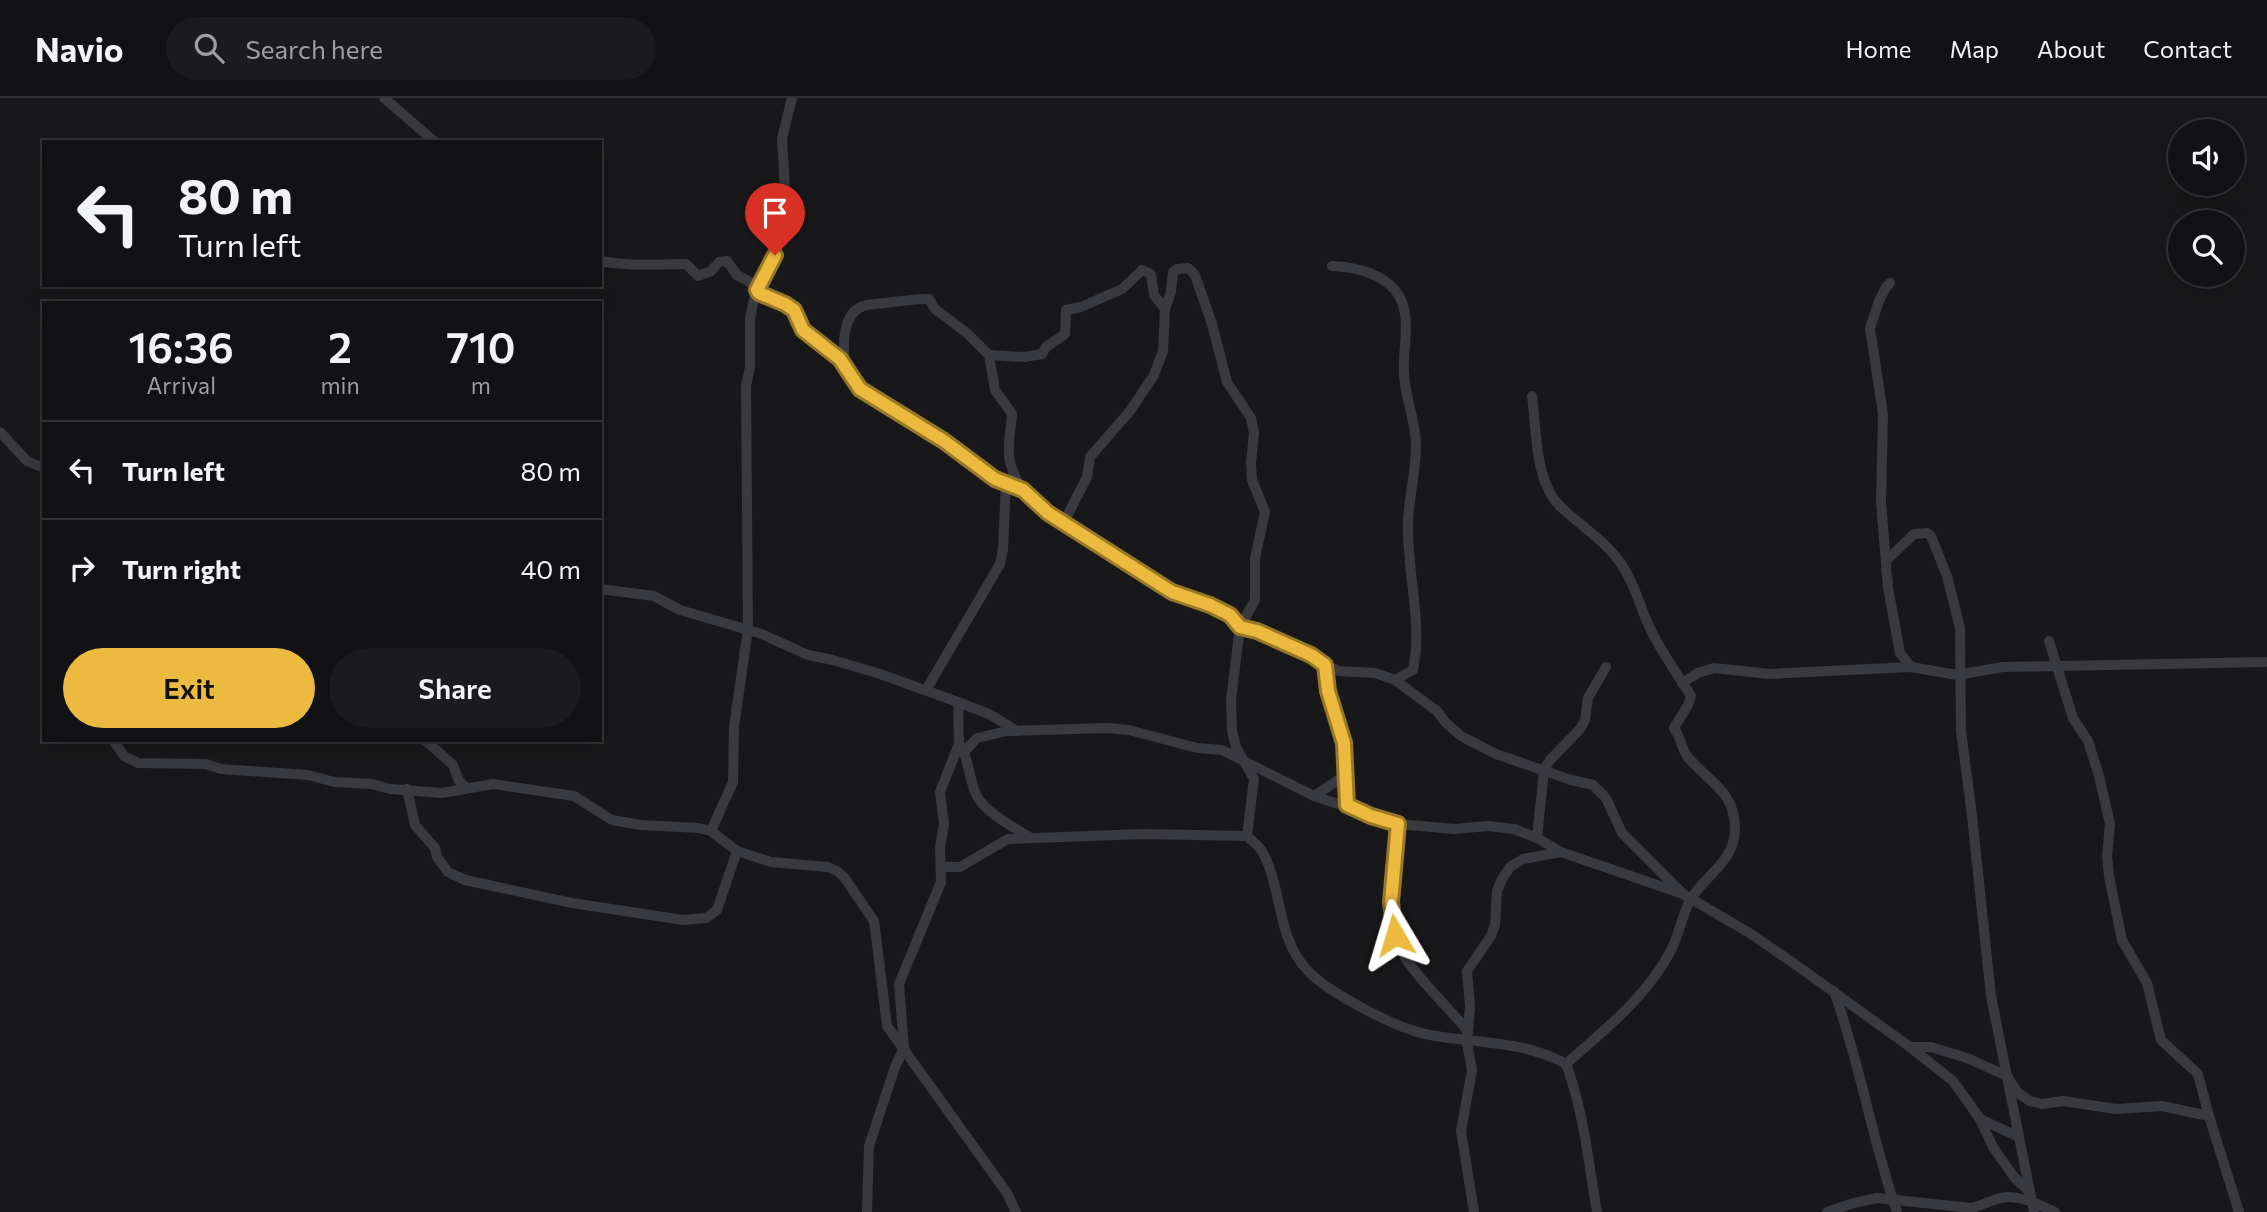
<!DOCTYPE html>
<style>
body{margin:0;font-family:Commissioner,sans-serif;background:#1b1b1d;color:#f1f3f6;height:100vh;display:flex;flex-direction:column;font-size:26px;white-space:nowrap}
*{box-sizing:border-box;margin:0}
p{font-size:23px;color:#9c9ea0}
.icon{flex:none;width:38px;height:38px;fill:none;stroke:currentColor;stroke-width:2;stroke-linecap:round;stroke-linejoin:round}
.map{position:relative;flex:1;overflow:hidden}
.side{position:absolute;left:42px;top:203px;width:560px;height:441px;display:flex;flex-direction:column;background:#121214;border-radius:0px;box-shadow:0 7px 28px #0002,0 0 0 2px #313234}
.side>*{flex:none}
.guide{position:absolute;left:42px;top:42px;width:560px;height:147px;border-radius:0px;box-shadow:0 7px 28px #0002,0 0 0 2px #313234;background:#121214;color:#f1f3f6;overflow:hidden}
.buttons{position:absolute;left:2168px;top:21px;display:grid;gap:14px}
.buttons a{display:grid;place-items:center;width:77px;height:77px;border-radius:50%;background:#121214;box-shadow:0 7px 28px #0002,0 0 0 2px #313234;font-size:35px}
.pin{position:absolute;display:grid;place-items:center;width:60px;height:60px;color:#fff;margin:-72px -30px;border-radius:50% 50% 50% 0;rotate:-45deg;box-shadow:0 0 7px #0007}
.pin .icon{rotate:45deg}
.me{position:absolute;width:77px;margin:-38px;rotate:353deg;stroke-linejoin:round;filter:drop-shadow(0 0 5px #0008)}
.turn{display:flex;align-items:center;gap:24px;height:147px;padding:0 21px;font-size:32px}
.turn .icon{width:91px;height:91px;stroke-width:2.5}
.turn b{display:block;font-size:49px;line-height:60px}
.eta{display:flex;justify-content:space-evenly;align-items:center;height:119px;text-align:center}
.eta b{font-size:42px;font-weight:600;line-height:49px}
.cta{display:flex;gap:14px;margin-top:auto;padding:14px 21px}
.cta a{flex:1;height:80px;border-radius:42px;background:#ecba3e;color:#111;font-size:28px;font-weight:600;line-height:80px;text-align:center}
.cta a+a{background:#1b1b1d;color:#f1f3f6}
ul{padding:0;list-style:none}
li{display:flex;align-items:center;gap:21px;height:98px;padding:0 21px;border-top:2px solid #313234}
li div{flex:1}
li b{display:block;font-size:26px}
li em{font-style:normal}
header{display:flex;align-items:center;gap:42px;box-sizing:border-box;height:98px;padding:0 35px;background:#121214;border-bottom:2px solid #313234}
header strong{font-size:33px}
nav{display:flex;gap:38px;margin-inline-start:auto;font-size:24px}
.search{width:490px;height:63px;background:#1b1b1d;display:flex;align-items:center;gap:18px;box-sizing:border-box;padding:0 24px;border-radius:38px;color:#9c9ea0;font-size:26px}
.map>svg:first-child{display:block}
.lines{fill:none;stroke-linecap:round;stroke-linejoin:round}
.street{stroke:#393a3f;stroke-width:10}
.route-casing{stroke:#997928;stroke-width:18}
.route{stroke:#ecba3e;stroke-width:12}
</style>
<header>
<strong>Navio</strong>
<div class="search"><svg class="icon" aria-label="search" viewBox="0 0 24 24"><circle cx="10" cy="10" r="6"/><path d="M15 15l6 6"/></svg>Search here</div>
<nav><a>Home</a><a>Map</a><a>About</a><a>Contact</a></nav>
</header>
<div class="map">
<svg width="2267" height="1114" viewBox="0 0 2267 1114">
<rect width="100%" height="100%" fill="#18181a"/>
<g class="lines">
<g class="street">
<polyline points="384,0 435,44"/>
<path d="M600 163C631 169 655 166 686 166L698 178 711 173 719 164 727 163 737 177 750 184 759 195 785 206 794 212 803 232 840 261 860 291 944 343 995 381 1022 392 1048 415 1172 493 1210 507 1230 517 1240 529 1257 533 1311 557 1338 573 1375 575 1395 582 1437 613 1446 625 1461 638 1496 656 1571 682 1593 687 1606 700 1622 735 1683 796"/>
<path d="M1332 168C1354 169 1379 174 1395 192 1414 215 1402 249 1404 275 1405 301 1416 323 1416 348 1416 375 1408 401 1408 428 1407 475 1423 525 1413 572L1395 582"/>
<polyline points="1890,185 1886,189 1879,203 1870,230 1883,316 1881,405 1888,490 1900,555 1911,569 1957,577 2003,569 2267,564"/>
<polyline points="989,257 1024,259 1042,256 1046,249 1065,236 1066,212 1081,209 1122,191 1142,172 1151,176 1154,197 1165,211"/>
<path d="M845 268C843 249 841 217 863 208 870 206 878 206 885 205 900 203 915 201 929 201L935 211 967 235 989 257 995 292 1012 316C1009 352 1003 358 1022 392"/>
<path d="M1532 298C1537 332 1534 385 1562 410 1584 431 1611 446 1626 474 1636 491 1641 511 1649 528 1660 553 1677 575 1691 598L1688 607 1674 630C1681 639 1681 650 1687 658 1708 684 1735 692 1735 731 1735 764 1704 778 1690 802 1682 818 1679 837 1671 852 1648 898 1603 933 1566 966"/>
<polyline points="0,334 27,363 44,370"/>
<polyline points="1064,424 1087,379 1090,359 1130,313 1154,277 1163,253 1165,211 1171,194 1173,174 1177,171 1188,170 1195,177 1212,226 1227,284 1251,320 1254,335 1251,365 1252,382 1265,414 1255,460 1255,502 1240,529 1231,602 1232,633 1236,649 1254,681 1247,738"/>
<polyline points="1886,463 1914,436 1927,435 1931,438 1947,478 1960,530 1961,633 1972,718 1991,898 2034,1114"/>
<polyline points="600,491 654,498 680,512 759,535 808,557 833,562 880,576 958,604 959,646 940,694 944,726 940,750 941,784 899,886 904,950 895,969 869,1048 867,1114"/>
<polyline points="2049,543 2073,620 2088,643 2099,678 2110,726 2107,759 2109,778 2122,842 2147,885 2161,942 2198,976 2209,1018 2239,1114"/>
<polyline points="1325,567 1328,593 1344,645 1347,707"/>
<polyline points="1682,585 1698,575 1714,570 1770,576 1911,569"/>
<polyline points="926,592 1000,466 1003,451 1006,385"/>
<polyline points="958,604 989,616 1017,633"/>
<polyline points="113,642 124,658 138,665 206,666 221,671 308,677 334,684 372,686 390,691 442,695 493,686 574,698 612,722 641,727 699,730 711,733 737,753 771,764 828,769 837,773 844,779 874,823 887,928 1007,1095 1016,1114"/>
<polyline points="425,642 453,667 459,683 466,689"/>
<path d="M961 648C968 662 969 676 974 691 980 713 1011 727 1029 739"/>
<polyline points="964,654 977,640 1007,633 1108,630 1129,632 1197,650 1222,652 1314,698 1398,726 1454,731 1488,728 1514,731 1537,740 1561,754 1683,796 1751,836 1799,869 1910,949 1953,983 1980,1021 1993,1049 2014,1079 2030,1094"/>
<polyline points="407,691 415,727 435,750 437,759 448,774 465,782 572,805 683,822 706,820 717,812 737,753"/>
<polyline points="1314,698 1346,677"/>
<path d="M1398 726C1394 763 1381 813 1399 849 1411 874 1449 910 1468 933L1466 940 1472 972 1461 1033 1474 1114"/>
<polyline points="711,733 733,684 734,629 748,531 746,288 750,269 750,222 753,205 757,192 775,157 782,130 785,91 782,40 792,0"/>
<polyline points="1537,740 1544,672 1550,662 1580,631 1585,622 1588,600 1606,569"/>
<path d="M941 769H960L1008 741 1143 736 1247 738C1252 743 1259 748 1262 753 1283 791 1276 840 1308 873 1329 895 1394 929 1425 936 1472 946 1521 941 1566 966 1584 1014 1588 1063 1597 1114"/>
<path d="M1834 893C1860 965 1872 1042 1897 1114"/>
<polyline points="1468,933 1470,908 1467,873 1491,838 1495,827 1497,793 1502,781 1510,769 1523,761 1561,754"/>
<polyline points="1910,949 1931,949 1967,960 2007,978 2018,995 2030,1003 2042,1006 2063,1003 2116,1011 2162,1008 2209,1018"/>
<polyline points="1980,1021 2019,1039"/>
<path d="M1827 1114 1854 1105 1877 1100 1971 1110C1981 1108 1987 1104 1997 1101 2016 1094 2038 1107 2055 1114"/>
</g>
</g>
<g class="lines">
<g class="route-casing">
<polyline id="route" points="775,157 757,192 759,195 785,206 794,212 803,232 840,261 860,291 944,343 995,381 1023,392 1048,415 1172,494 1210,507 1230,517 1240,529 1257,533 1311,557 1325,567 1328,593 1344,645 1347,707 1371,718 1398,726 1391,804 1395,837"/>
</g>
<use href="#route" class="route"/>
</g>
</svg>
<div class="buttons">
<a><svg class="icon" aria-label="sound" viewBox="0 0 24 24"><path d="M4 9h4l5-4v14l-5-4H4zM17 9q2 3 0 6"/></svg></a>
<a><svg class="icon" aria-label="search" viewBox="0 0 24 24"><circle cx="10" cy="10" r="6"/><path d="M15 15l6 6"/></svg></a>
</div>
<div class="pin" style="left:775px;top:157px;background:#d93025"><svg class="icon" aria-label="arrive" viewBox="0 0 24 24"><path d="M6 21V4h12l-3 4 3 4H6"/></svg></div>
<svg class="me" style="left:1395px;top:837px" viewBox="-20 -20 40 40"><path d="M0-17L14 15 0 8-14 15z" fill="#ecba3e" stroke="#fff" stroke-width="4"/></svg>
<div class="guide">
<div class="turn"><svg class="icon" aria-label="left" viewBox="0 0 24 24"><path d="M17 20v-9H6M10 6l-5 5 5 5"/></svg><div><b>80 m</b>Turn left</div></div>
</div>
<section class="side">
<div class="eta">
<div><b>16:36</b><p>Arrival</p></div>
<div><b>2</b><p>min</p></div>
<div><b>710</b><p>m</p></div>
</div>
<ul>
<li><svg class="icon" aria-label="left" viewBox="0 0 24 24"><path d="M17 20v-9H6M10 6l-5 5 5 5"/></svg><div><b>Turn left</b></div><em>80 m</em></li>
<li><svg class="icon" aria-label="right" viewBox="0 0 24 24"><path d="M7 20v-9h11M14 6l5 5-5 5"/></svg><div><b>Turn right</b></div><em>40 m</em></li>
</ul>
<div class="cta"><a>Exit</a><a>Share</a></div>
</section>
</div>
